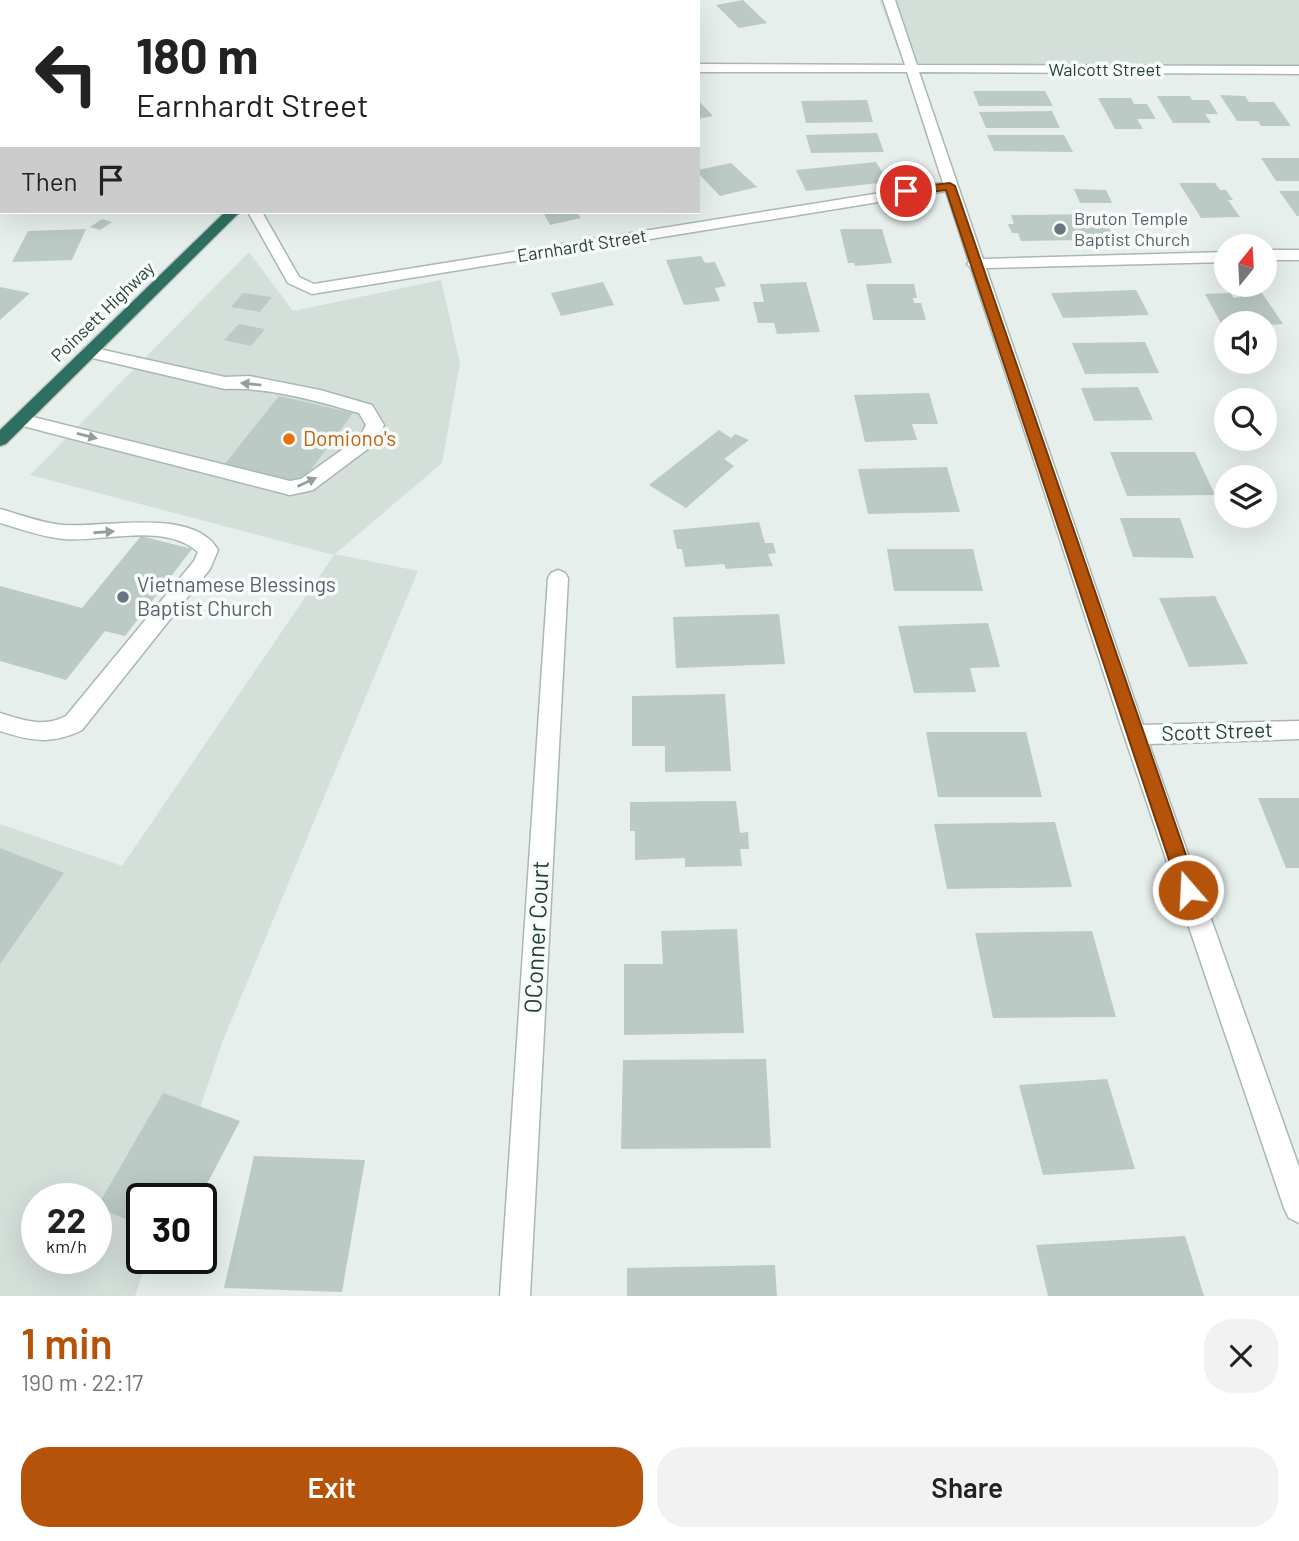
<!DOCTYPE html>
<meta charset="utf-8">
<style>
body{margin:0;font-family:Barlow,sans-serif;background:#f2f2f2;color:#222;height:100vh;display:flex;flex-direction:column;font-size:26px;white-space:nowrap}
*{box-sizing:border-box;margin:0}
p{font-size:23px;color:#767676}
.icon{flex:none;width:38px;height:38px;fill:none;stroke:currentColor;stroke-width:2;stroke-linecap:round;stroke-linejoin:round}
.map{position:relative;height:1296px;overflow:hidden}
.side{display:flex;flex-direction:column;background:#fff;flex:1}
.side>*{flex:none}
.banner{position:absolute;left:0px;top:0px;width:700px;height:214px;box-shadow:0 7px 28px #0002;background:#fff;color:#222;overflow:hidden}
.needle{width:46px;rotate:18deg}
.fabs{position:absolute;left:1214px;top:234px;display:grid;gap:14px}
.fabs a{display:grid;place-items:center;width:63px;height:63px;border-radius:50%;background:#fff;box-shadow:0 7px 28px #0002;font-size:35px}
.speed{position:absolute;left:21px;top:1183px;display:flex;gap:14px;font-size:35px;font-weight:700;text-align:center}
.speed>*{display:grid;place-content:center;width:91px;height:91px;border-radius:50%;background:#fff;box-shadow:0 7px 28px #0002;line-height:1}
.speed small{font-size:18px;font-weight:400}
.speed .limit{border:4px solid #111;border-radius:10px;background:#fff;color:#111}
.pin{position:absolute;display:grid;place-items:center;width:60px;height:60px;color:#fff;margin:-30px;border:4px solid #fff;border-radius:50%;box-shadow:0 2px 7px #0007}
.me{position:absolute;width:77px;margin:-38px;rotate:341deg;stroke-linejoin:round;filter:drop-shadow(0 0 5px #0008)}
.turn{display:flex;align-items:center;gap:24px;height:147px;padding:0 21px;font-size:32px}
.turn .icon{width:91px;height:91px;stroke-width:2.5}
.turn b{display:block;font-size:49px;line-height:60px}
.then{display:flex;align-items:center;height:66px;padding:0 21px;background:#0003;gap:14px;font-size:26px}
.round{display:grid;place-items:center;flex:none;width:74px;height:74px;border-radius:28px;background:#f2f2f2}
.head{display:flex;align-items:center;justify-content:space-between;height:119px;padding:0 21px}
h1{font-size:42px;font-weight:600;line-height:52px;color:#b45309}
.button{display:flex;gap:14px;margin-top:auto;padding:14px 21px}
.button a{flex:1;height:80px;border-radius:28px;background:#b45309;color:#fff;font-size:28px;font-weight:600;line-height:80px;text-align:center}
.button a+a{background:#f2f2f2;color:#222}
.map>svg:first-child{display:block}
.built{fill:#d4dfda;fill-rule:evenodd}
.building{fill:#bbcac4}
.lines{fill:none;stroke-linecap:round;stroke-linejoin:round}
.lane-casing{stroke:#a8b8b2;stroke-width:3}
.street-casing{stroke:#a8b8b2;stroke-width:3}
.highway-casing{stroke:#c2cac8;stroke-width:3}
.path{stroke:#86b3a5;stroke-width:2.5;stroke-dasharray:2 3.5;stroke-linecap:butt}
.lane{fill:#fff;fill-rule:evenodd}
.street{fill:#fff;fill-rule:evenodd}
.highway{fill:#2f6f62;fill-rule:evenodd}
.oneway{fill:#92a09c}
.route{fill:#b45309;stroke:#753606;stroke-width:2}
.worship-dot{fill:#6b7280;stroke:#f7fbf9;stroke-width:2.5}
.food-dot{fill:#e8710a;stroke:#f7fbf9;stroke-width:2.5}
.labels{text-anchor:middle;stroke-width:7;stroke-linejoin:round;paint-order:stroke}
.far-street-label{font-size:18px;fill:#24423a;stroke:#f7fbf9}
.far-worship-label{font-size:18px;fill:#5b616d;stroke:#f7fbf9;text-anchor:start}
.food-label{font-size:21px;fill:#c56008;stroke:#f7fbf9;text-anchor:start}
.worship-label{font-size:21px;fill:#5b616d;stroke:#f7fbf9;text-anchor:start}
.street-label{font-size:21px;fill:#24423a;stroke:#f7fbf9}
.near-street-label{font-size:24px;fill:#24423a;stroke:#f7fbf9}
</style>
<div class="map">
<svg width="1299" height="1296" viewBox="0 0 1299 1296">
<rect width="100%" height="100%" fill="#e6efeb"/>
<g class="built">
<polygon points="879,0 1299,0 1299,70 909,74"/>
<path d="M249 252 293 311 441 280 460 363 442 463 335 554 418 571 222 1043 169 1199H142V1258H148L135 1296H0V824L122 866 334 555 30 475ZM37 1199H96V1258H37Z"/>
</g>
<g class="building">
<polygon points="743,0 767,23 739,28 716,5"/>
<polygon points="973,91 1045,91 1053,106 979,106"/>
<polygon points="1220,95 1245,96 1249,102 1274,102 1291,126 1261,126 1258,121 1237,121"/>
<polygon points="1157,96 1190,96 1192,100 1209,100 1218,114 1205,114 1211,123 1173,123"/>
<polygon points="1098,98 1131,98 1134,104 1147,104 1156,119 1137,119 1143,129 1115,129"/>
<polygon points="698,100 713,116 698,119"/>
<polygon points="867,100 873,122 806,123 801,101"/>
<polygon points="1052,111 1060,128 986,128 979,112"/>
<polygon points="877,133 884,152 811,153 806,135"/>
<polygon points="987,135 1064,135 1073,152 994,151"/>
<polygon points="1261,158 1299,158 1299,181 1276,181"/>
<polygon points="876,162 888,182 806,191 796,170"/>
<polygon points="731,163 757,187 720,196 698,173 698,170"/>
<polygon points="1179,183 1215,183 1220,190 1226,190 1233,200 1228,200 1240,217 1201,218"/>
<polygon points="1074,189 1106,190 1112,203 1080,203"/>
<polygon points="1279,191 1299,191 1299,216 1297,216"/>
<polygon points="543,212 577,212 581,218 550,225"/>
<polygon points="1102,214 1117,244 1085,244 1083,240 1021,241 1018,233 1012,233 1008,224 1014,224 1011,215"/>
<polygon points="102,219 112,222 100,230 90,227"/>
<polygon points="86,229 72,260 12,262 28,231"/>
<polygon points="840,229 882,229 892,263 855,266 854,263 848,263"/>
<polygon points="701,256 705,263 715,262 726,286 715,288 720,301 684,305 666,260"/>
<polygon points="603,282 614,305 561,316 551,293"/>
<polygon points="806,282 820,332 777,334 774,323 758,323 753,302 764,302 760,284"/>
<polygon points="866,284 914,284 917,298 913,298 914,303 921,303 926,320 873,320"/>
<polygon points="0,287 30,293 0,320"/>
<polygon points="1136,290 1149,315 1063,318 1051,293"/>
<polygon points="243,293 272,297 260,312 231,307"/>
<polygon points="1230,293 1234,298 1240,297 1238,294 1262,293 1283,324 1270,325 1273,328 1265,329 1265,324 1227,324 1227,326 1223,327 1205,294"/>
<polygon points="239,324 265,329 251,346 224,340"/>
<polygon points="1145,342 1159,373 1085,374 1072,343"/>
<polygon points="1138,387 1153,420 1094,421 1081,388"/>
<polygon points="929,393 938,424 912,424 917,440 865,442 854,395"/>
<polygon points="279,396 353,413 301,483 224,465"/>
<polygon points="719,430 731,438 735,434 749,440 724,459 734,466 686,508 649,485"/>
<polygon points="1110,452 1195,452 1215,495 1127,496"/>
<polygon points="947,467 960,512 868,514 858,469"/>
<polygon points="1120,518 1180,518 1194,558 1133,557"/>
<polygon points="759,522 765,543 773,543 776,553 768,554 773,566 726,569 724,564 685,567 682,549 677,549 673,530"/>
<polygon points="141,536 192,549 125,636 105,631 66,680 0,661 0,586 82,608"/>
<polygon points="887,549 973,549 983,591 894,591"/>
<polygon points="1215,596 1248,664 1189,667 1159,598"/>
<polygon points="779,614 785,664 676,668 673,617"/>
<polygon points="988,623 1000,667 970,668 976,692 914,693 898,626"/>
<polygon points="725,694 731,771 665,772 665,746 632,746 632,696"/>
<polygon points="926,732 1026,732 1042,797 938,797"/>
<polygon points="1258,798 1299,798 1299,868 1286,868"/>
<polygon points="736,801 740,833 748,832 749,849 740,849 742,866 685,867 685,858 635,860 635,831 630,831 630,802"/>
<polygon points="1055,822 1072,887 947,889 934,824"/>
<polygon points="0,848 64,873 0,964"/>
<polygon points="737,929 744,1033 624,1035 624,964 663,964 661,931"/>
<polygon points="1092,931 1116,1017 993,1018 975,933"/>
<polygon points="766,1059 771,1148 621,1149 623,1060"/>
<polygon points="1107,1079 1135,1169 1043,1175 1019,1085"/>
<polygon points="163,1093 240,1121 199,1199 142,1199 142,1226 97,1207"/>
<polygon points="254,1156 365,1160 342,1292 224,1288"/>
<polygon points="1185,1236 1204,1296 1048,1296 1036,1245"/>
<polygon points="775,1265 777,1296 627,1296 627,1268"/>
</g>
<g class="lines">
<g class="lane-casing">
<g id="lane">
<polygon points="11,0 23,0 24,2 12,2"/>
<path d="M90 347 225 377 249 376 320 390 372 405 384 425 373 445 313 490 290 495 15 424 12 420 15 416 21 414 290 481 301 479 360 437 366 425 359 413C316 401 270 387 225 389L84 356 82 352 84 348Z"/>
<path d="M0 509C21 515 42 523 63 525 104 528 194 507 218 550L210 569 82 730C52 745 31 741 0 731V713C23 720 44 728 66 716L194 561 198 552C164 522 105 542 64 539 42 537 21 529 0 523Z"/>
</g>
</g>
<g class="street-casing">
<g id="street">
<polygon points="883,0 895,0 917,65 1299,66 1299,74 919,72 983,259 1227,252 1227,262 986,268 1143,725 1299,721 1299,739 1149,744 1299,1167 1299,1223 1289,1218 1284,1208 1124,735 971,268 967,264 969,262 946,191 312,294 288,283 248,212 262,212 299,277 314,284 943,183 907,72 698,72 698,64 905,65"/>
<polygon points="0,201 2,201 0,210"/>
<rect x="1265" y="250" width="34" height="10"/>
<polygon points="558,570 565,573 568,578 530,1296 500,1296 548,578 551,573"/>
</g>
</g>
<g class="highway-casing">
<g id="highway">
<polygon points="448,0 460,0 446,2"/>
<polygon points="225,212 240,212 6,444 0,446 0,430"/>
</g>
</g>
<polyline class="path" points="208,2 220,0"/>
<use href="#lane" class="lane"/>
<use href="#street" class="street"/>
<use href="#highway" class="highway"/>
</g>
<defs><path id="oneway-solid" d="M-6-.8H1V-3.2L6.5 0L1 3.2V.8H-6Z" transform="scale(1.75)"/></defs>
<g class="oneway">
<use href="#oneway-solid" transform="translate(251 384) rotate(-174)"/>
<use href="#oneway-solid" transform="translate(87 436) rotate(14)"/>
<use href="#oneway-solid" transform="translate(307 482) rotate(-25)"/>
<use href="#oneway-solid" transform="translate(104 532) rotate(-4)"/>
</g>
<polygon class="route" points="950,183 955,186 1198,890 1195,897 1188,899 1182,897 1179,890 946,190 906,195 901,191 906,188"/>
<g class="worship-dot">
<circle cx="1060" cy="229" r="7"/>
<circle cx="123" cy="597" r="7"/>
</g>
<circle class="food-dot" cx="289" cy="439" r="7"/>
<g class="labels">
<g class="far-street-label">
<text x="1105" y="76">Walcott Street</text>
<text transform="translate(582 246) rotate(-9)" y="6">Earnhardt Street</text>
<text transform="translate(103 312) rotate(-44)" y="6">Poinsett Highway</text>
</g>
<g class="far-worship-label">
<text x="1074" y="225">Bruton Temple<tspan x="1074" dy="21">Baptist Church</tspan></text>
</g>
<g class="food-label">
<text x="303" y="446">Domiono's</text>
</g>
<g class="worship-label">
<text x="137" y="592">Vietnamese Blessings<tspan x="137" dy="24">Baptist Church</tspan></text>
</g>
<g class="street-label">
<text transform="translate(1217 732) rotate(-2)" y="7">Scott Street</text>
</g>
<g class="near-street-label">
<text transform="translate(537 937) rotate(-87)" y="8">OConner Court</text>
</g>
</g>
</svg>
<div class="fabs">
<a><svg class="needle" viewBox="-14 -14 28 28"><path d="M0-13l5 13h-10z" fill="#e53935"/><path d="M0 13l5-13h-10z" fill="#767676"/></svg></a>
<a><svg class="icon" aria-label="sound" viewBox="0 0 24 24"><path d="M4 9h4l5-4v14l-5-4H4zM17 9q2 3 0 6"/></svg></a>
<a><svg class="icon" aria-label="search" viewBox="0 0 24 24"><circle cx="10" cy="10" r="6"/><path d="M15 15l6 6"/></svg></a>
<a><svg class="icon" aria-label="layers" viewBox="0 0 24 24"><path d="M12 4l9 5-9 5-9-5zM3 14l9 5 9-5"/></svg></a>
</div>
<div class="speed"><div>22<small>km/h</small></div><div class="limit">30</div></div>
<div class="pin" style="left:906px;top:191px;background:#d93025"><svg class="icon" aria-label="arrive" viewBox="0 0 24 24"><path d="M6 21V4h12l-3 4 3 4H6"/></svg></div>
<svg class="me" style="left:1188px;top:890px" viewBox="-20 -20 40 40"><circle r="17" fill="#b45309" stroke="#fff" stroke-width="3"/><path d="M0-11L8 9 0 5-8 9z" fill="#fff"/></svg>
<div class="banner">
<div class="turn"><svg class="icon" aria-label="left" viewBox="0 0 24 24"><path d="M17 20v-9H6M10 6l-5 5 5 5"/></svg><div><b>180 m</b>Earnhardt Street</div></div>
<div class="then">Then<svg class="icon" aria-label="arrive" viewBox="0 0 24 24"><path d="M6 21V4h12l-3 4 3 4H6"/></svg></div>
</div>
</div>
<section class="side">
<div class="head"><div><h1>1 min</h1><p>190 m · 22:17</p></div><a class="round"><svg class="icon" aria-label="close" viewBox="0 0 24 24"><path d="M6 6l12 12M18 6L6 18"/></svg></a></div>
<div class="button"><a>Exit</a><a>Share</a></div>
</section>
